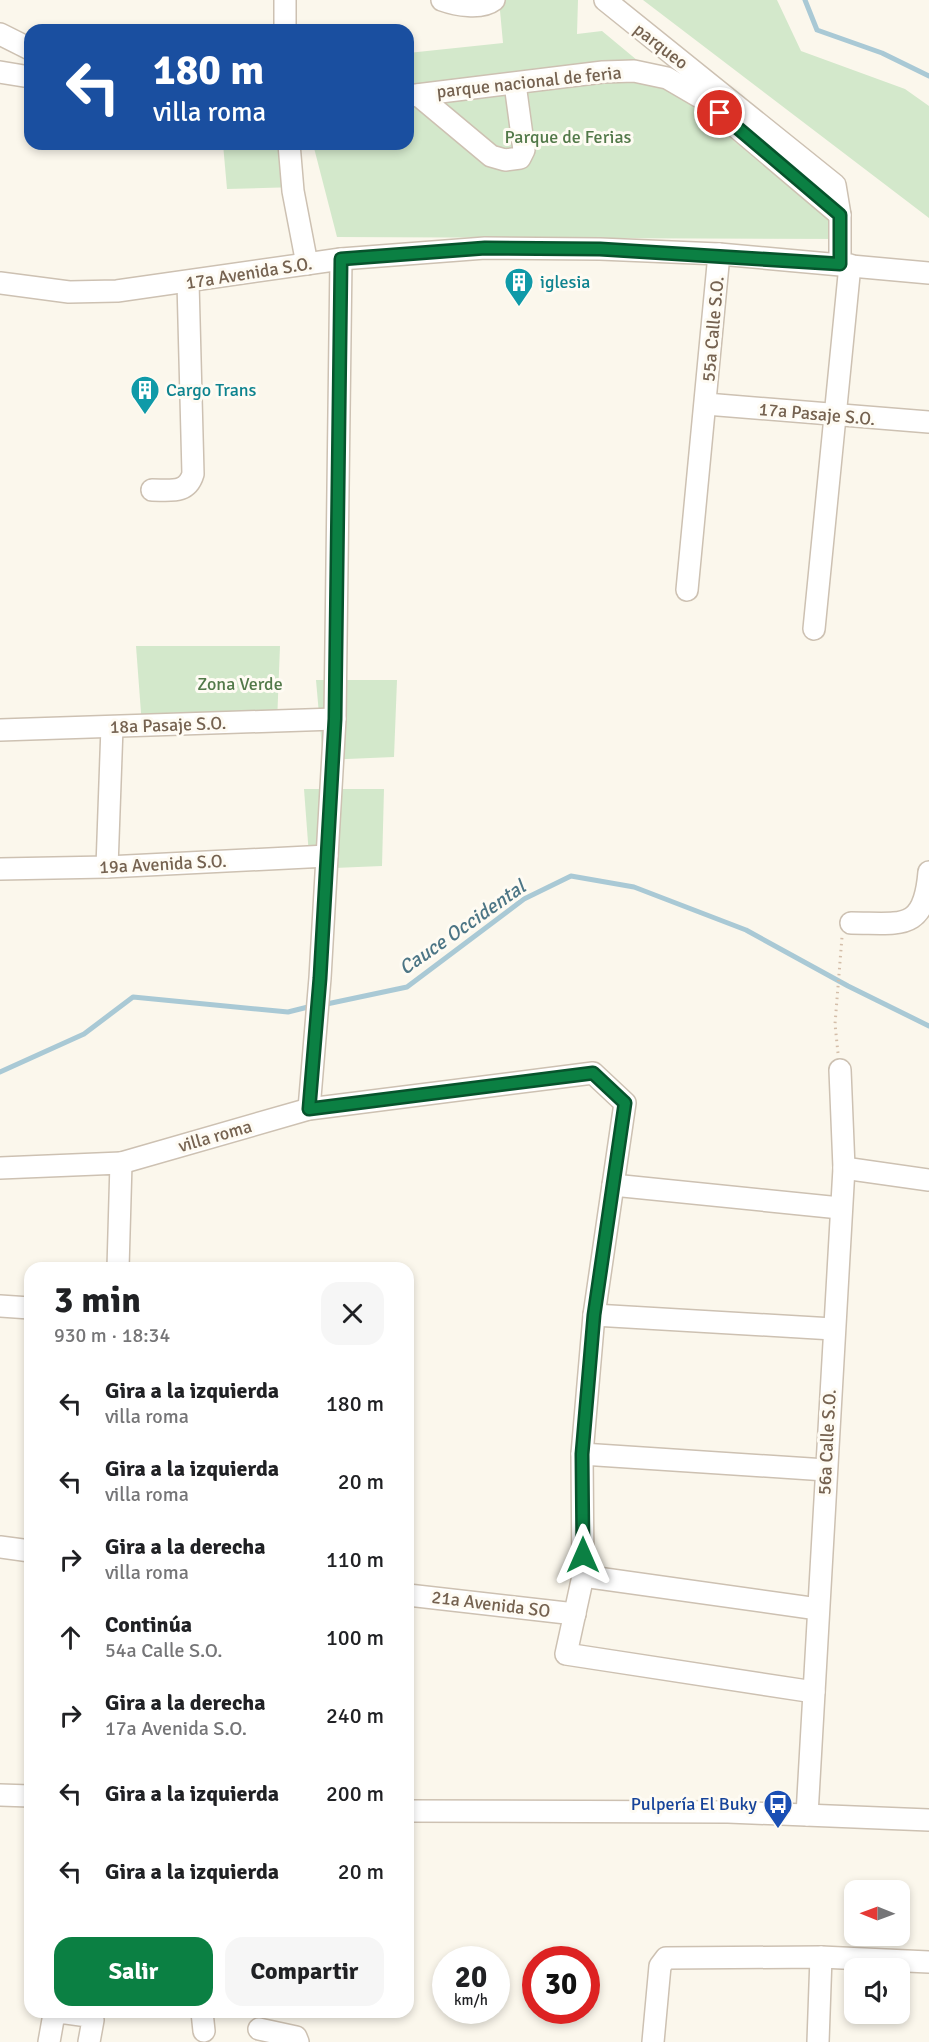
<!DOCTYPE html>
<html lang="es">
<meta charset="utf-8">
<style>
body{margin:0;font-family:Signika,sans-serif;background:#f6f6f6;color:#202124;height:100vh;display:flex;flex-direction:column;font-size:22px;white-space:nowrap}
*{box-sizing:border-box;margin:0}
p{font-size:20px;color:#757577}
.icon{flex:none;width:33px;height:33px;fill:none;stroke:currentColor;stroke-width:2;stroke-linecap:round;stroke-linejoin:round}
.map{position:relative;flex:1;overflow:hidden}
.panel{position:absolute;left:24px;top:1262px;width:390px;height:756px;display:flex;flex-direction:column;background:#fff;border-radius:18px;box-shadow:0 3px 9px #0003}
.panel>*{flex:none}
.hud{position:absolute;left:24px;top:24px;width:390px;height:126px;border-radius:18px;box-shadow:0 3px 9px #0003;background:#1a4fa0;color:#fff;overflow:hidden}
.needle{width:39px;rotate:271deg}
.tools{position:absolute;left:844px;top:1880px;display:grid;gap:12px}
.tools a{display:grid;place-items:center;width:66px;height:66px;border-radius:12px;background:#fff;box-shadow:0 3px 9px #0003;font-size:30px}
.speed{position:absolute;left:432px;top:1946px;display:flex;gap:12px;font-size:30px;font-weight:700;text-align:center}
.speed>*{display:grid;place-content:center;width:78px;height:78px;border-radius:50%;background:#fff;box-shadow:0 3px 9px #0003;line-height:1}
.speed small{font-size:15px;font-weight:400}
.speed .limit{border:9px solid #d22;background:#fff;color:#111}
.pin{position:absolute;display:grid;place-items:center;width:51px;height:51px;color:#fff;margin:-26px;border:3px solid #fff;border-radius:50%;box-shadow:0 2px 6px #0007}
.me{position:absolute;width:66px;margin:-33px;rotate:0deg;stroke-linejoin:round;filter:drop-shadow(0 0 4px #0008)}
.turn{display:flex;align-items:center;gap:21px;height:126px;padding:0 30px;font-size:27px}
.turn .icon{width:78px;height:78px;stroke-width:2.5}
.turn b{display:block;font-size:42px;line-height:51px}
.round{display:grid;place-items:center;flex:none;width:63px;height:63px;border-radius:18px;background:#f6f6f6}
.overview{display:flex;align-items:center;justify-content:space-between;height:102px;padding:0 30px}
h1{font-size:36px;font-weight:700;line-height:45px}
.cta{display:flex;gap:12px;margin-top:auto;padding:12px 30px}
.cta a{flex:1;height:69px;border-radius:18px;background:#0b8043;color:#fff;font-size:24px;font-weight:700;line-height:69px;text-align:center}
.cta a+a{background:#f6f6f6;color:#202124}
ul{padding:0;list-style:none}
li{display:flex;align-items:center;gap:18px;height:78px;padding:0 30px}
li div{flex:1}
li b{display:block;font-size:22px}
li em{font-style:normal}
.map>svg:first-child{display:block}
.green{fill:#d3e8cb}
.lines{fill:none;stroke-linecap:round;stroke-linejoin:round}
.stream{stroke:#a9c9d5;stroke-width:5}
.minor-casing{stroke:#cdc1b2;stroke-width:24}
.path{stroke:#d4bea9;stroke-width:3;stroke-dasharray:1.5 4.5;stroke-linecap:butt}
.minor{stroke:#fff;stroke-width:21}
.route-casing{stroke:#07532c;stroke-width:15}
.route{stroke:#0b8043;stroke-width:10}
.labels{text-anchor:middle;stroke-width:6;stroke-linejoin:round;paint-order:stroke}
.street-label{font-size:18px;fill:#756250;stroke:#fefbf3}
.park-label{font-size:18px;fill:#527949;stroke:#fefbf3}
.culture-label{font-size:18px;fill:#0d838f;stroke:#fefbf3;text-anchor:start}
.transit-label{font-size:18px;fill:#164399;stroke:#fefbf3;text-anchor:end}
.water-label{font-size:20px;font-style:italic;fill:#4c7585;stroke:#fefbf3}
</style>
<div class="map">
<svg width="929" height="2042" viewBox="0 0 929 2042">
<rect width="100%" height="100%" fill="#fbf7ec"/>
<g class="green">
<polygon points="499,0 578,0 577,34 602,31 852,239 337,237 313,144 408,144 408,53 503,43"/>
<polygon points="643,0 777,0 801,51 905,89 929,106 929,218"/>
<polygon points="223,144 300,144 298,187 227,189"/>
<polygon points="136,646 280,646 277,723 142,726"/>
<polygon points="316,680 397,680 394,757 323,760"/>
<polygon points="304,789 384,789 382,866 310,869"/>
</g>
<g class="lines">
<g class="stream">
<polyline points="805,0 817,30 882,53 929,76"/>
<polyline points="322,1005 407,987 524,899 571,876 634,887 746,930 848,986 929,1026"/>
<polyline points="0,1072 84,1034 133,997 288,1012 312,1006"/>
</g>
<g class="minor-casing">
<g id="minor">
<polyline points="285,0 285,30"/>
<path d="M442 0C456 5 481 10 494 0"/>
<polyline points="605,0 835,185 840,215 840,264"/>
<polyline points="0,34 30,49"/>
<polyline points="0,72 30,77"/>
<polyline points="418,95 491,156 505,160 520,158 524,150 515,84"/>
<polyline points="408,96 603,72 634,71 667,78 703,99 840,215"/>
<polyline points="289,144 293,191 307,264"/>
<polyline points="0,283 69,292 117,291 341,259 485,248 600,249 719,254 929,273"/>
<polyline points="706,404 929,422"/>
<path d="M152 490C171 490 187 494 193 474L188 282"/>
<polyline points="687,590 719,254"/>
<polyline points="814,629 850,265"/>
<polyline points="0,730 335,719"/>
<polyline points="107,867 112,727"/>
<polyline points="0,869 107,867 327,856"/>
<path d="M851 923C902 923 924 932 929 872"/>
<polyline points="309,1109 320,978 335,719 341,259"/>
<polyline points="121,1163 309,1109 593,1073 625,1103 594,1315 582,1454 583,1576 566,1654 814,1692"/>
<polyline points="0,1168 121,1163 118,1268"/>
<polyline points="844,1168 929,1180"/>
<polyline points="613,1185 840,1208"/>
<polyline points="0,1306 30,1308"/>
<polyline points="594,1315 833,1329"/>
<polyline points="582,1454 826,1470"/>
<polyline points="0,1547 30,1551"/>
<polyline points="583,1576 818,1609"/>
<polyline points="408,1595 575,1614"/>
<polyline points="0,1795 30,1796"/>
<polyline points="408,1811 728,1812 929,1820"/>
<polyline points="807,1815 844,1168 840,1070"/>
<polyline points="202,2012 204,2031"/>
<polyline points="259,2029 296,2037 298,2042"/>
<polyline points="49,2042 54,2014 59,2012 88,2016 93,2020 89,2042"/>
<polyline points="653,2042 660,1966 666,1958 821,1957 929,1962"/>
<polyline points="818,2042 821,1957"/>
</g>
</g>
<polyline class="path" points="838,1053 835,1024 842,937"/>
<use href="#minor" class="minor"/>
</g>
<g class="lines">
<g class="route-casing">
<polyline id="route" points="583,1555 582,1454 594,1315 625,1103 593,1073 309,1109 320,978 335,719 341,259 485,248 600,249 840,264 840,215 720,113"/>
</g>
<use href="#route" class="route"/>
</g>
<defs>
<g id="building-pin" transform="scale(1.5)"><path d="M0 17L-7.5 6A9.5 9.5 0 1 1 7.5 6Z" fill="#0f9aa8" stroke="#fefbf3"/><path d="M-4-6H4V6H1V3H-1V6H-4ZM-2.5-4.3h1.7v1.8h-1.7ZM.8-4.3h1.7v1.8H.8ZM-2.5-1h1.7V.8h-1.7ZM.8-1h1.7V.8H.8Z" fill="#fff"/></g>
<g id="bus-pin" transform="scale(1.5)"><path d="M0 17L-7.5 6A9.5 9.5 0 1 1 7.5 6Z" fill="#1a4fb4" stroke="#fefbf3"/><path d="M-5-6H5V4H4V6H2V4H-2V6H-4V4H-5ZM-3.5-4V0h7V-4ZM-3.5 1.2v1.5H-2V1.2ZM2 1.2v1.5H3.5V1.2Z" fill="#fff"/></g>
</defs>
<g fill-rule="evenodd">
<use href="#building-pin" x="519" y="282"/>
<use href="#building-pin" x="145" y="390"/>
<use href="#bus-pin" x="778" y="1804"/>
</g>
<g class="labels">
<g class="street-label">
<text transform="translate(661 46) rotate(38)" y="6">parqueo</text>
<text transform="translate(529 82) rotate(-6)" y="6">parque nacional de feria</text>
<text transform="translate(249 273) rotate(-9)" y="6">17a Avenida S.O.</text>
<text transform="translate(713 329) rotate(-85)" y="6">55a Calle S.O.</text>
<text transform="translate(817 414) rotate(5)" y="6">17a Pasaje S.O.</text>
<text transform="translate(168 725) rotate(-2)" y="6">18a Pasaje S.O.</text>
<text transform="translate(163 864) rotate(-3)" y="6">19a Avenida S.O.</text>
<text transform="translate(215 1136) rotate(-16)" y="6">villa roma</text>
<text transform="translate(827 1442) rotate(-87)" y="6">56a Calle S.O.</text>
<text transform="translate(491 1604) rotate(7)" y="6">21a Avenida SO</text>
</g>
<g class="park-label">
<text x="568" y="143">Parque de Ferias</text>
<text x="240" y="690">Zona Verde</text>
</g>
<g class="culture-label">
<text x="540" y="288">iglesia</text>
<text x="166" y="396">Cargo Trans</text>
</g>
<g class="transit-label">
<text x="757" y="1810">Pulpería El Buky</text>
</g>
<g class="water-label">
<text transform="translate(462 927) rotate(-35)" y="7">Cauce Occidental</text>
</g>
</g>
</svg>
<div class="tools">
<a><svg class="needle" viewBox="-14 -14 28 28"><path d="M0-13l5 13h-10z" fill="#e53935"/><path d="M0 13l5-13h-10z" fill="#757577"/></svg></a>
<a><svg class="icon" aria-label="sound" viewBox="0 0 24 24"><path d="M4 9h4l5-4v14l-5-4H4zM17 9q2 3 0 6"/></svg></a>
</div>
<div class="speed"><div>20<small>km/h</small></div><div class="limit">30</div></div>
<div class="pin" style="left:720px;top:113px;background:#d93025"><svg class="icon" aria-label="arrive" viewBox="0 0 24 24"><path d="M6 21V4h12l-3 4 3 4H6"/></svg></div>
<svg class="me" style="left:583px;top:1555px" viewBox="-20 -20 40 40"><path d="M0-17L14 15 0 8-14 15z" fill="#0b8043" stroke="#fff" stroke-width="4"/></svg>
<div class="hud">
<div class="turn"><svg class="icon" aria-label="left" viewBox="0 0 24 24"><path d="M17 20v-9H6M10 6l-5 5 5 5"/></svg><div><b>180 m</b>villa roma</div></div>
</div>
<section class="panel">
<div class="overview"><div><h1>3 min</h1><p>930 m · 18:34</p></div><a class="round"><svg class="icon" aria-label="close" viewBox="0 0 24 24"><path d="M6 6l12 12M18 6L6 18"/></svg></a></div>
<ul>
<li><svg class="icon" aria-label="left" viewBox="0 0 24 24"><path d="M17 20v-9H6M10 6l-5 5 5 5"/></svg><div><b>Gira a la izquierda</b><p>villa roma</p></div><em>180 m</em></li>
<li><svg class="icon" aria-label="left" viewBox="0 0 24 24"><path d="M17 20v-9H6M10 6l-5 5 5 5"/></svg><div><b>Gira a la izquierda</b><p>villa roma</p></div><em>20 m</em></li>
<li><svg class="icon" aria-label="right" viewBox="0 0 24 24"><path d="M7 20v-9h11M14 6l5 5-5 5"/></svg><div><b>Gira a la derecha</b><p>villa roma</p></div><em>110 m</em></li>
<li><svg class="icon" aria-label="ahead" viewBox="0 0 24 24"><path d="M12 20V5M6 11l6-6 6 6"/></svg><div><b>Continúa</b><p>54a Calle S.O.</p></div><em>100 m</em></li>
<li><svg class="icon" aria-label="right" viewBox="0 0 24 24"><path d="M7 20v-9h11M14 6l5 5-5 5"/></svg><div><b>Gira a la derecha</b><p>17a Avenida S.O.</p></div><em>240 m</em></li>
<li><svg class="icon" aria-label="left" viewBox="0 0 24 24"><path d="M17 20v-9H6M10 6l-5 5 5 5"/></svg><div><b>Gira a la izquierda</b></div><em>200 m</em></li>
<li><svg class="icon" aria-label="left" viewBox="0 0 24 24"><path d="M17 20v-9H6M10 6l-5 5 5 5"/></svg><div><b>Gira a la izquierda</b></div><em>20 m</em></li>
</ul>
<div class="cta"><a>Salir</a><a>Compartir</a></div>
</section>
</div>
